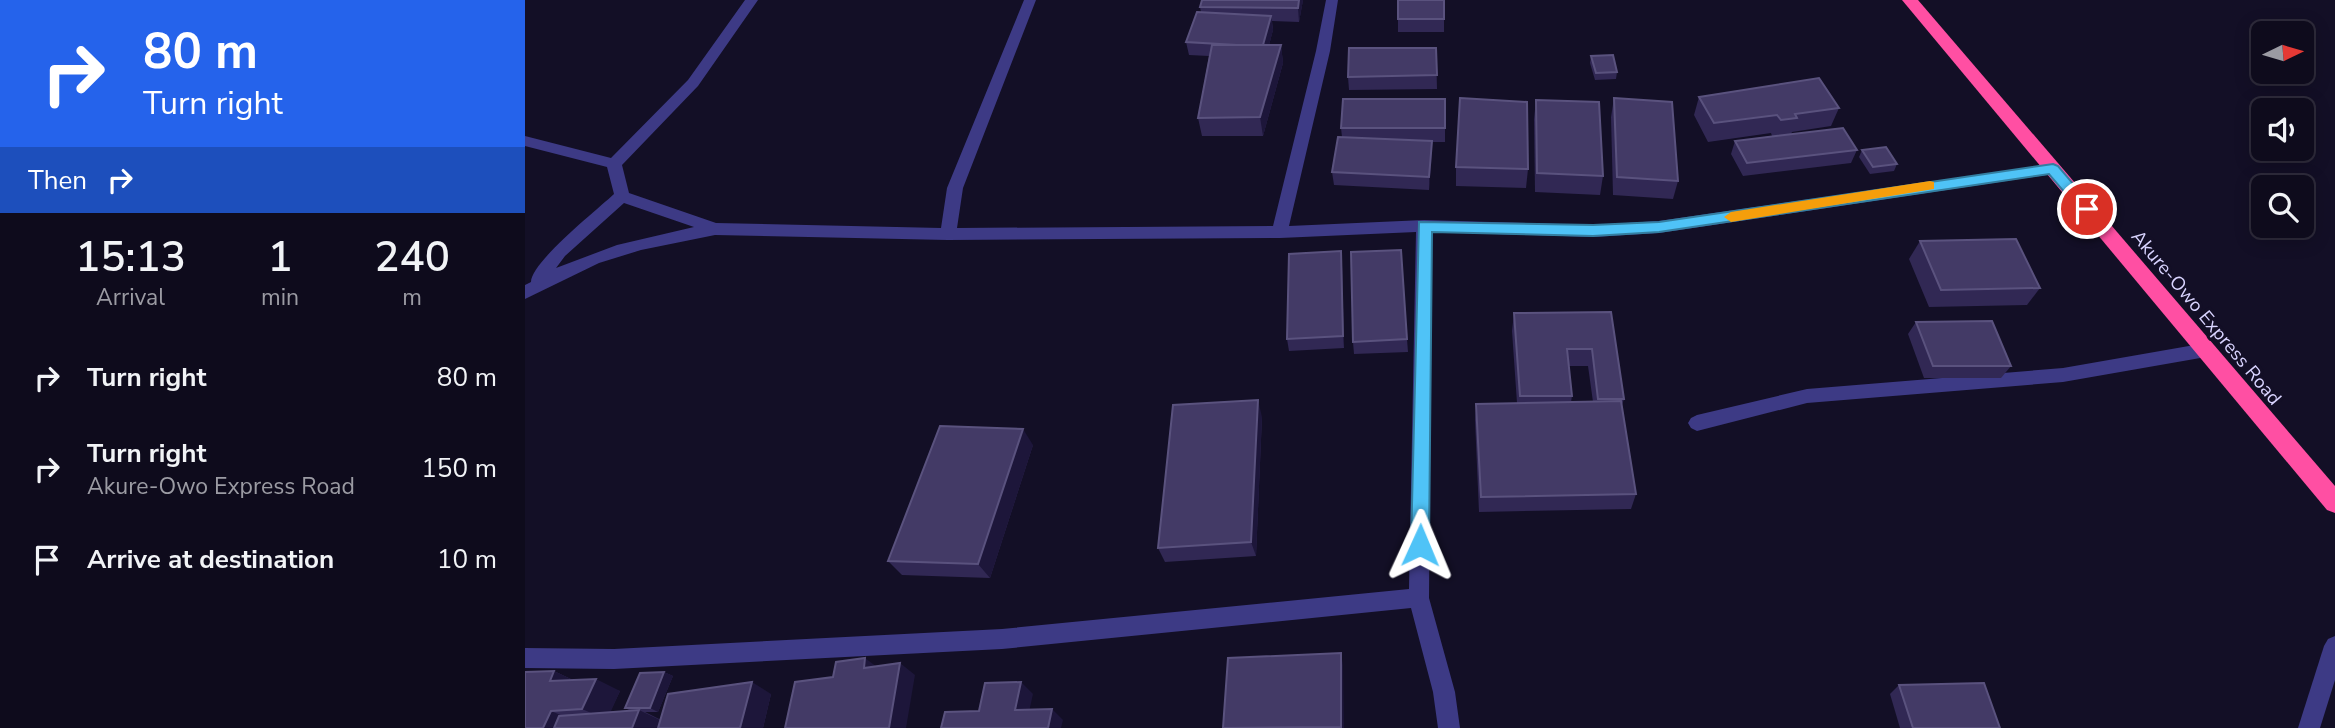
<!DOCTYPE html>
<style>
body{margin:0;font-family:"Nunito Sans",sans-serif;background:#171425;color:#f1f3f6;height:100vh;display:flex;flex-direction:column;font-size:26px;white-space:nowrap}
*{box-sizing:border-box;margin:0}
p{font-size:23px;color:#9b9ba3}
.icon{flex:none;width:38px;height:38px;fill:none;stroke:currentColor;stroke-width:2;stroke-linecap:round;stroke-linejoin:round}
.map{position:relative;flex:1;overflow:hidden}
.panel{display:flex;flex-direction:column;background:#0e0b1c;width:525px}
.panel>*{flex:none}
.hud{background:#2563eb;color:#fff;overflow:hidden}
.needle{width:46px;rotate:85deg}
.controls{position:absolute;left:1726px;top:21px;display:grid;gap:14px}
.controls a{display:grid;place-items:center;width:63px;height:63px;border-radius:10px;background:#0e0b1c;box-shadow:0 4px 18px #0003,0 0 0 2px #2e2b3b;font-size:35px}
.pin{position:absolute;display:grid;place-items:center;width:60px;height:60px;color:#fff;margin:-30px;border:4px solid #fff;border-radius:50%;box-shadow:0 2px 7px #0007}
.me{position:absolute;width:77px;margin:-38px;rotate:1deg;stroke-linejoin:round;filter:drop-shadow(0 0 5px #0008)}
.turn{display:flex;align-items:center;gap:24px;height:147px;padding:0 28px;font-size:32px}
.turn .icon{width:91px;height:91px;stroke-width:2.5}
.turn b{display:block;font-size:49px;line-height:60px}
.then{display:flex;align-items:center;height:66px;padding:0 28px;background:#0003;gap:14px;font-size:26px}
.eta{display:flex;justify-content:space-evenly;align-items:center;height:119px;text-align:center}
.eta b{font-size:42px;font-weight:600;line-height:49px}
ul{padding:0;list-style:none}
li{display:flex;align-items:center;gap:21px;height:91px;padding:0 28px}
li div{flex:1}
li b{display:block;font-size:26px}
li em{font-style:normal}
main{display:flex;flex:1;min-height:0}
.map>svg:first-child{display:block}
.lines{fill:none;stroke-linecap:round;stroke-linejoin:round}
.street{fill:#3d3a85;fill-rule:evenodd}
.highway{fill:#ff4fa3;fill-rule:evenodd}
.wall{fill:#312854;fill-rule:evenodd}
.shaded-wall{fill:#1d163a}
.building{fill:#433a66;stroke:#5a527e;stroke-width:2}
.route{fill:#4fc3f7;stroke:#337fa1;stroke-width:2}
.slow{fill:#f59e0b}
.labels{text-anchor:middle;stroke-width:6;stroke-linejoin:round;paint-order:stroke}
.street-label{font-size:19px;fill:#d9d4ff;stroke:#130f26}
</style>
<main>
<section class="panel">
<div class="hud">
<div class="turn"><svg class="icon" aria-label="right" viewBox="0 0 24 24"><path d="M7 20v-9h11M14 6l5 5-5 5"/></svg><div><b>80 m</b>Turn right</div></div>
<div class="then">Then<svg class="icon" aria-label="right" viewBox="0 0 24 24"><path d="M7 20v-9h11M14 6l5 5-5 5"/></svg></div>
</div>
<div class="eta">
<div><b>15:13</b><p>Arrival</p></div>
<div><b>1</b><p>min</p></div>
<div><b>240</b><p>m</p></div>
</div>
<ul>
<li><svg class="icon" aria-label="right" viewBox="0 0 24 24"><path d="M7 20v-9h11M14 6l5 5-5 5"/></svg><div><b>Turn right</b></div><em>80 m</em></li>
<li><svg class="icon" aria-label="right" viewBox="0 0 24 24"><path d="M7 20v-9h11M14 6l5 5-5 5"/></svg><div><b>Turn right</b><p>Akure-Owo Express Road</p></div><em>150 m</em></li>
<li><svg class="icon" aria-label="arrive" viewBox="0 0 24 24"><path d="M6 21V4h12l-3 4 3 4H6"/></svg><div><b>Arrive at destination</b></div><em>10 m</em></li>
</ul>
</section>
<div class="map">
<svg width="1810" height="728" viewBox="0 0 1810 728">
<rect width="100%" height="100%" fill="#130f26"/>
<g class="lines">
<g class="street">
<path d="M220 0H233L173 86 97 165 104 193 191 223 416 228 422 188 499 0H511L438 188 432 228 748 226 791 51 801 0H813L805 51 764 226 899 220 1068 225 1134 221 1528 164 1536 169 1528 174 1134 233 1068 237 907 232 904 598 930 692 935 728H913L908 692 886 608 477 649 89 669 0 668V648L89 649 477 629 884 589 891 232 755 238 423 240 190 235 116 250 74 263 0 299V285L6 282C6 262 72 210 89 194L82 167 0 146V136L86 158 163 80ZM99 203 169 227 92 245 31 268 40 256Z"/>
<polygon points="1681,343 1687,345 1690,350 1687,355 1681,357 1538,382 1282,403 1172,431 1166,428 1163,423 1166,418 1172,415 1282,389 1538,368"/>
<polygon points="1810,636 1810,680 1795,728 1773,728 1799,646 1803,639"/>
</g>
<polygon class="highway" points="1377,0 1393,0 1810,486 1810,513 1802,510"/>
</g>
<g class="wall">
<polygon points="677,0 778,0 774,22 747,21 748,30 744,45 756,45 758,63 738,136 677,136 673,118 684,56 664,55 661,42 676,12 675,7"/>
<polygon points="919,0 919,32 873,32 873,19"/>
<polygon points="911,48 912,89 824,90 823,77"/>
<polygon points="1066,56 1092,72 1091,79 1070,80 1065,63"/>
<polygon points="1174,97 1314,108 1306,126 1267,132 1266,134 1332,150 1326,163 1218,176 1206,154 1210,141 1247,136 1246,133 1183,142 1169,115"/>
<polygon points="1089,98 1153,181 1148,199 1088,195 1086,117"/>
<polygon points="920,99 920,142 907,142 904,190 809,185 807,172 817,137 816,128"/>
<polygon points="1011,100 1078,176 1075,195 1010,192 1009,119"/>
<polygon points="1337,150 1372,164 1369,171 1345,174 1334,157"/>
<polygon points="931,167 1003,169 1001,188 931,186"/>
<polygon points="1395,241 1515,288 1502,305 1404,307 1384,259"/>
<polygon points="817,264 819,348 764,351 762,339"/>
<path d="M1086 312 1099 399 1097 405 1111 494 1106 509 954 512 950 420 951 404 992 403 987 331 989 313ZM1044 366H1063L1068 402H1046L1047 396Z"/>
<polygon points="1391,322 1486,366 1476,378 1399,378 1383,334"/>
<polygon points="882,339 883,352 829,354 828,342"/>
<polygon points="737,417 731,556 640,562 633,548"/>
<polygon points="508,445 465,578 377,575 363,561"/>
<polygon points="29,671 48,680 95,691 85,712 104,710 100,708 139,672 148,676 133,712 120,712 136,720 246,694 238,728 0,728"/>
<polygon points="1374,685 1475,728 1375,728 1365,694"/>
</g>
<g class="shaded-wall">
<polygon points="774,0 778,0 774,22 773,8"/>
<polygon points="746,16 748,30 740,60 738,46"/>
<polygon points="756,45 758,63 738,136 735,117"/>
<polygon points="907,141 907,154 904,190 904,177"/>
<polygon points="816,251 817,264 819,348 818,336"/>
<polygon points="733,400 737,417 731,556 726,542"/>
<polygon points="498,429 508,445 465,578 453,564"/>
<polygon points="816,653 818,665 819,728 816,728"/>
<polygon points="340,658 356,670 339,668"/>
<polygon points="375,663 390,675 381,728 364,728"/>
<polygon points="29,671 54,683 25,681"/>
<polygon points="139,672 148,676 133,712 125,708"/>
<polygon points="71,679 95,691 82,720 57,709"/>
<polygon points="227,682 246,694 238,728 215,728"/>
<polygon points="496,682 508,694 502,721 490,710"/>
<polygon points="527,709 538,720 536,728 523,728"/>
<polygon points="114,710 137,721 134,728 107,728"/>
<polygon points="26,711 52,722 49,728 18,728"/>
</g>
<g class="building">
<polygon points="677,0 774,0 773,8 675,7"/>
<rect x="873" y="0" width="46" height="19"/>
<polygon points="672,12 746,16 738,45 712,45 661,42"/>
<polygon points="687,45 756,45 735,117 673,118"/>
<polygon points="824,48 911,48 912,75 823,77"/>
<polygon points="1088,55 1092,72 1071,73 1066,56"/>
<polygon points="1294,78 1314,108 1270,114 1272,118 1256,120 1252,115 1189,123 1174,97"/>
<polygon points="935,98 1002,102 1003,169 931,167"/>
<polygon points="1089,98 1147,102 1153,181 1092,177"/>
<polygon points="818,99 920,99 920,128 816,128"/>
<polygon points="1011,100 1074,102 1078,176 1012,173"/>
<polygon points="1318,128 1332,150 1222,163 1210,141"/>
<polygon points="813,137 907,141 904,177 807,172"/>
<polygon points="1361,147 1372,164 1348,167 1337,150"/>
<polygon points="1491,239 1515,288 1416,290 1395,241"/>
<polygon points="876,250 882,339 828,342 826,252"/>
<polygon points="816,251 818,336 762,339 764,254"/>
<polygon points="1086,312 1099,399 1073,399 1067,349 1042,349 1047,396 995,396 989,313"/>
<polygon points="1467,321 1486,366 1408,366 1391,322"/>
<polygon points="733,400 726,542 633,548 648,405"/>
<polygon points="1096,401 1111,494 956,497 951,404"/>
<polygon points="415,426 498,429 453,564 363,561"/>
<polygon points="816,653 816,727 698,728 703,658"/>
<polygon points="340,658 339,668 375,663 364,728 260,728 270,682 308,677 311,662"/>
<polygon points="29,671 25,681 71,679 57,709 26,711 18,728 0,728 0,672"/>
<polygon points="139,672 125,708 100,708 115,673"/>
<polygon points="227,682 215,728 133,728 143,694"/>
<polygon points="496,682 490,710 527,709 523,728 416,728 420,712 454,711 460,683"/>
<polygon points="1459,683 1475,728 1388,728 1374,685"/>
<polygon points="114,710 107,728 29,728 34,716"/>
</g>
<polygon class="route" points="1528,164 1533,166 1567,206 1567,213 1557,213 1524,174 1134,232 1068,236 907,232 904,545 901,551 895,554 889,551 886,545 894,222 1068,225 1134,222"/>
<polygon class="slow" points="1405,181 1409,182 1409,189 1206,222 1199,217 1206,212"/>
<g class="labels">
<g class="street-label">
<text transform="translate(1682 317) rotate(50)" y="7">Akure-Owo Express Road</text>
</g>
</g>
</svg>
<div class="controls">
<a><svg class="needle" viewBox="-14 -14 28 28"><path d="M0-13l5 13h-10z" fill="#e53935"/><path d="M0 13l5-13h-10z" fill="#9b9ba3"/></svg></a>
<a><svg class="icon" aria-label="sound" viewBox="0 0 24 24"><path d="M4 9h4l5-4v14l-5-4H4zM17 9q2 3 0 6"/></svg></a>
<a><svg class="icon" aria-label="search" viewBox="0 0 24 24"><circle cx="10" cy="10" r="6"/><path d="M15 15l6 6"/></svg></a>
</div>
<div class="pin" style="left:1562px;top:209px;background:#d93025"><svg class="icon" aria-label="arrive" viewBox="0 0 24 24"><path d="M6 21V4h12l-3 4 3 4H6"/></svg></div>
<svg class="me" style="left:895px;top:545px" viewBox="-20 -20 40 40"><path d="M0-17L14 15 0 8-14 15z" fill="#4fc3f7" stroke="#fff" stroke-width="4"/></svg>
</div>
</main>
